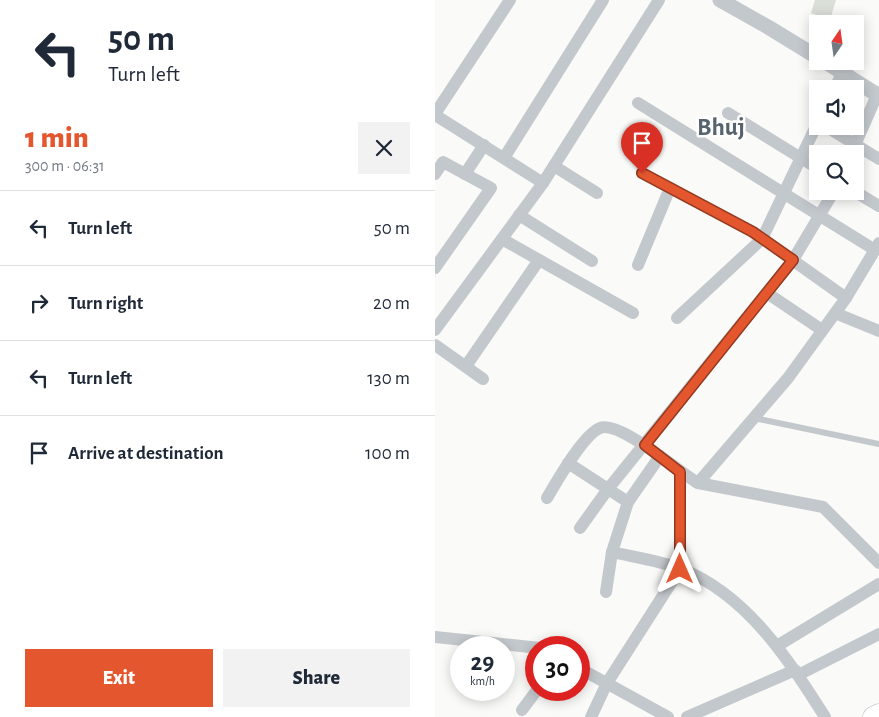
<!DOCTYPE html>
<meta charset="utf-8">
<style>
body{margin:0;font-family:"Alegreya Sans",sans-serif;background:#f2f2f3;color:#1f2937;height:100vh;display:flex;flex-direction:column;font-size:19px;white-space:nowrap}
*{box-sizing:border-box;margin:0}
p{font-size:16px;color:#747a83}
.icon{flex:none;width:28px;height:28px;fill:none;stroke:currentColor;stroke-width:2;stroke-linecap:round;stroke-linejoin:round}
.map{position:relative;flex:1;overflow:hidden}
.side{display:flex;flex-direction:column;background:#fff;width:435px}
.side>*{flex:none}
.guide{background:#fff;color:#1f2937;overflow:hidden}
.needle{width:32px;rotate:13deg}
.controls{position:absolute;left:374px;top:15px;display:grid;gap:10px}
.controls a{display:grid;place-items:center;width:55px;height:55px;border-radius:0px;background:#fff;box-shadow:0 2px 12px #0003;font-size:25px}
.speed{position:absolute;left:15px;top:636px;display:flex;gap:10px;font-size:25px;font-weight:700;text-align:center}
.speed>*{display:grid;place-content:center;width:65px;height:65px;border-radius:50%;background:#fff;box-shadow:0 2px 12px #0003;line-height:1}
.speed small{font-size:12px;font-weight:400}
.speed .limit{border:8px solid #d22;background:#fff;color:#111}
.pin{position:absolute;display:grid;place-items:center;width:42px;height:42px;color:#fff;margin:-51px -21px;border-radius:50% 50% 50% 0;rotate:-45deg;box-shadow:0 0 5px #0007}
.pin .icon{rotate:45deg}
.me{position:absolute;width:55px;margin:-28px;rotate:0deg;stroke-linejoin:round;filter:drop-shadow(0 0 4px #0008)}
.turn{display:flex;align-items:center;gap:18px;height:105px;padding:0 25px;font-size:22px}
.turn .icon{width:65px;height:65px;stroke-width:2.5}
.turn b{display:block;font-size:35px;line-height:42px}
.round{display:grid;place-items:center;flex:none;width:52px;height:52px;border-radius:0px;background:#f2f2f3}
.headline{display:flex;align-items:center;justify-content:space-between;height:85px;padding:0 25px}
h1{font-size:30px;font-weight:800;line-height:38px;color:#e4572e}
.cta{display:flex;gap:10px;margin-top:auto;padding:10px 25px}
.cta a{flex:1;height:58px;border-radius:0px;background:#e4572e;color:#fff;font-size:20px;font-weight:800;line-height:58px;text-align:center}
.cta a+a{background:#f2f2f3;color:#1f2937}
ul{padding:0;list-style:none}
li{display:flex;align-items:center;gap:15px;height:75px;padding:0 25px;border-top:1px solid #e0e1e3}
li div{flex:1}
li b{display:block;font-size:19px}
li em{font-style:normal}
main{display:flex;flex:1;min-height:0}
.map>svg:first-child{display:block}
.green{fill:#dadfd7}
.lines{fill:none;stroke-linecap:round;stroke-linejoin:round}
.primary-casing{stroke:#b5babe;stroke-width:21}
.service{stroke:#c3c8cc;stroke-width:6}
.minor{stroke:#c3c8cc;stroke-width:12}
.tertiary{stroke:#c3c8cc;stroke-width:15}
.primary{stroke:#fff;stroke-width:20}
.route-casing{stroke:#94391e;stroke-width:12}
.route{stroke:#e4572e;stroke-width:9}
.labels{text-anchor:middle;stroke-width:5;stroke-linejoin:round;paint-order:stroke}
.town-label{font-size:25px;font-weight:bold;fill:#57646e;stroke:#fff}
</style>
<main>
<section class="side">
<div class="guide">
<div class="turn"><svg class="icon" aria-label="left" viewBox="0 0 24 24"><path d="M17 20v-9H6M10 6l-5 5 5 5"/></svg><div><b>50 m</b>Turn left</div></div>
</div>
<div class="headline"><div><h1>1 min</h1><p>300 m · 06:31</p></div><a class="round"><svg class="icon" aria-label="close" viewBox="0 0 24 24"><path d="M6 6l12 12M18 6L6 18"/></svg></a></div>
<ul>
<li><svg class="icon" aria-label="left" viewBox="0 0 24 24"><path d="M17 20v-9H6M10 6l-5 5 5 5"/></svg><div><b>Turn left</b></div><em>50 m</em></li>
<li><svg class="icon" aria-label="right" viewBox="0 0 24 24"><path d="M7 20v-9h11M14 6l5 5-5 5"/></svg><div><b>Turn right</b></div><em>20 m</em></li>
<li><svg class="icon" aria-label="left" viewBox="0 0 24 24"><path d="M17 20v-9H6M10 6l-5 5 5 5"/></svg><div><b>Turn left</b></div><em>130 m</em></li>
<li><svg class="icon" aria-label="arrive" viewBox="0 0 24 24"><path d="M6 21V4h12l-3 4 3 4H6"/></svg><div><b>Arrive at destination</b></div><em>100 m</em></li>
</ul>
<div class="cta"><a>Exit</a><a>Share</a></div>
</section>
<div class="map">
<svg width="444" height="717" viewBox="0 0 444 717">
<rect width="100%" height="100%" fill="#fafaf8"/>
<polygon class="green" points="380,0 401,0 395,20 376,13"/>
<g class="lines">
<g class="primary-casing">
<polyline id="primary" points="438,717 444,714"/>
</g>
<polyline class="service" points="319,418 444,444"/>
<g class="minor">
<polyline points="400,89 407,72"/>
<polyline points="203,103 440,250"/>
<polyline points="293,113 382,168"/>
<polyline points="0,114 75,0"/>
<polyline points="0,115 108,183"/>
<polyline points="390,126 444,159"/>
<polyline points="416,154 442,95"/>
<polyline points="69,158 168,0"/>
<polyline points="119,166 162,193"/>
<polyline points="207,173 318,232 411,298"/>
<polyline points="0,174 8,162 56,188 0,268"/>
<polyline points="30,174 49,145"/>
<polyline points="419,191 444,206"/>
<polyline points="84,215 157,261"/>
<polyline points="67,239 198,313"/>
<polyline points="203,265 235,188"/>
<polyline points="332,293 387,330"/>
<polyline points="400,313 444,331"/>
<polyline points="242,318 327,239 382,124"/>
<polyline points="0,330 108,183 224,0"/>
<polyline points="0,345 48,379"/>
<polyline points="31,366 104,260"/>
<polyline points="133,463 193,502"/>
<polyline points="263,483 353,378 411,298 444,243"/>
<path d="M112 498C122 481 148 435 165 428 184 420 244 472 263 483L388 507 444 563"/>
<polyline points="145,528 173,489 358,260 399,191"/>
<path d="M177 552C199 557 226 561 247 569 313 596 353 659 390 717"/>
<polyline points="171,592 177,552 193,502 225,456"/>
<polyline points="0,637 105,648"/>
<polyline points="342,646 444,584"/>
<polyline points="144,668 233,717"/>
<polyline points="363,675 444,634"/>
<polyline points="87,710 102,690"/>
<polyline points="156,717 172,683 245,569 245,472"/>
<polyline points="252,717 360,670"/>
</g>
<g class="tertiary">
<polyline points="285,0 333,27 382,57"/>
<polyline points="389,61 444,96"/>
</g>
<use href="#primary" class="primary"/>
</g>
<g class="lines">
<g class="route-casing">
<polyline id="route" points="207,173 318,232 358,260 210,445 245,472 245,569"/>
</g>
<use href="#route" class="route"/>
</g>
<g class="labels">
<g class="town-label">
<text x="286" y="135">Bhuj</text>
</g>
</g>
</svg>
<div class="controls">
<a><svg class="needle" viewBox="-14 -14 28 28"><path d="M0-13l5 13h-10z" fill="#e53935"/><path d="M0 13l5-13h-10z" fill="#747a83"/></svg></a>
<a><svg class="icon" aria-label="sound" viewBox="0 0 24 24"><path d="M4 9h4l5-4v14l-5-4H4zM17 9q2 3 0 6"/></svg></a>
<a><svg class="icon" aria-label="search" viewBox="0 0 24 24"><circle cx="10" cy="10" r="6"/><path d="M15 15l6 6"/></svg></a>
</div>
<div class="speed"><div>29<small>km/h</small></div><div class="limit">30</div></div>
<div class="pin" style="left:207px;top:173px;background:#d93025"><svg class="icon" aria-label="arrive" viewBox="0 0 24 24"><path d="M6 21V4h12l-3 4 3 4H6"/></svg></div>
<svg class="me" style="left:245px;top:569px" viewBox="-20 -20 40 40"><path d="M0-17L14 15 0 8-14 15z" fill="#e4572e" stroke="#fff" stroke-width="4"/></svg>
</div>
</main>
